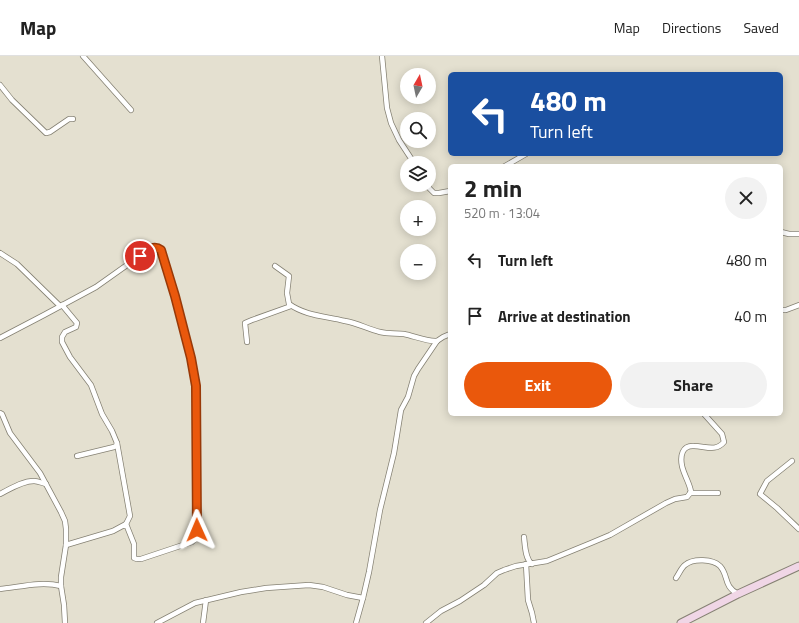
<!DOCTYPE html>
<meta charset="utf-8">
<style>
body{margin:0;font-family:"Titillium Web",sans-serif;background:#f2f2f2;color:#222;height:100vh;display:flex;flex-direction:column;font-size:15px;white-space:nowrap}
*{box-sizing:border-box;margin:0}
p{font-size:13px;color:#767676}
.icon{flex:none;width:22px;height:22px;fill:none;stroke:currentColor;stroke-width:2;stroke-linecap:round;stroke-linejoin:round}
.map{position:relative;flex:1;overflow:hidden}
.side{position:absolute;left:448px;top:108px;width:335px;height:252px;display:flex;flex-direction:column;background:#fff;border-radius:6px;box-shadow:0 2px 10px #0003}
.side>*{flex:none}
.top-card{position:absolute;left:448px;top:16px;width:335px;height:84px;border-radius:6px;box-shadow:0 2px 10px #0003;background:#1a4fa0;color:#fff;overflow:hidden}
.needle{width:26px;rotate:9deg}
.buttons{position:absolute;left:400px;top:12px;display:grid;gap:8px}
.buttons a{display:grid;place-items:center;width:36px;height:36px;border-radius:50%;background:#fff;box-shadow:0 2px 10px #0003;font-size:20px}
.pin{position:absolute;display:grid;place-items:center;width:34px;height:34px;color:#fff;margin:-17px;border:2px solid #fff;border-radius:50%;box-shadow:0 1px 4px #0007}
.me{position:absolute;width:44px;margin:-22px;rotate:359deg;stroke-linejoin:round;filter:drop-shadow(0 0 3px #0008)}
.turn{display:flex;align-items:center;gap:14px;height:84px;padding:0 16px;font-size:18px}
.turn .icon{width:52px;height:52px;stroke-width:2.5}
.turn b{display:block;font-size:28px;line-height:34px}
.round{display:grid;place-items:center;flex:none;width:42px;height:42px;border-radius:21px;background:#f2f2f2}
.headline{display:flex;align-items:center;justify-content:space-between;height:68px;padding:0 16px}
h1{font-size:24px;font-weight:700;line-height:30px}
.primary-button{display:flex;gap:8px;margin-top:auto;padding:8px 16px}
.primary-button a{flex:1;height:46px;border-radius:24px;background:#ea580c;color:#fff;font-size:16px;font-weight:700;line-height:46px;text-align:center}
.primary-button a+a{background:#f2f2f2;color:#222}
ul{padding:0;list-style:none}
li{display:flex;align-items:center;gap:12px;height:56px;padding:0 16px}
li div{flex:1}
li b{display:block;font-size:15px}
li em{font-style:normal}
header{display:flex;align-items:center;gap:24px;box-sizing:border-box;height:56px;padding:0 20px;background:#fff;border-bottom:1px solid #e0e0e0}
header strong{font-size:19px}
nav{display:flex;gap:22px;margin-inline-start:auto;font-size:14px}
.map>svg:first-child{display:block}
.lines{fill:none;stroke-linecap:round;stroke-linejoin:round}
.street-casing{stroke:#858173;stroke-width:6}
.secondary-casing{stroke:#858173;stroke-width:9}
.street{stroke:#fff;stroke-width:4.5}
.secondary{stroke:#f0d6e6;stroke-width:7}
.route-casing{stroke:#983908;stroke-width:10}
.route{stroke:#ea580c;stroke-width:7}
</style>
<header>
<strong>Map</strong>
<nav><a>Map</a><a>Directions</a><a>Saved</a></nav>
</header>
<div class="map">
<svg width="799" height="567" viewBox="0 0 799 567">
<rect width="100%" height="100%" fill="#e4e0d0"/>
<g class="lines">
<g class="street-casing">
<g id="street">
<polyline points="83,0 131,54"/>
<polyline points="382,0 387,52 391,67 399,84 414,107"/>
<polyline points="0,29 12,44 46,77 50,76 69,63 73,63"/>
<polyline points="505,110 526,98"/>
<polyline points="428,129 429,132 434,137 439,137 450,135"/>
<polyline points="781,176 789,178 799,178"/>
<polyline points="0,197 17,208 60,250"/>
<path d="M275 210 289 220 287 237 289 248C306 260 325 260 345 265 357 267 368 273 380 276 388 278 396 277 404 278 414 280 428 286 437 285"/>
<polyline points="62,249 77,267 76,271 65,276 62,281 62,286 70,301 91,329 102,358 112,375 117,387 116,390 114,391 77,400"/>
<polyline points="781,254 786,254 799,249"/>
<polyline points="0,282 44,259 96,231 151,192 156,191 161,194 175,240 191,302 196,330 197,479 195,483 192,486 141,503 137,503 134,502 134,488 126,468 113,475 66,489"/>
<polyline points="247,286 245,267 252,264 291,250"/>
<polyline points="0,357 2,358 10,377 40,417 61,456 65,465 66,473 66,489 61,521 61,530 64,549 65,567"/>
<polyline points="117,387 130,460 126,468"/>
<polyline points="792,405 767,425 760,438 777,452 799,473"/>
<polyline points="690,437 718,437"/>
<path d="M0 438C10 433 22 425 34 425 38 425 42 427 46 428"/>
<path d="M524 481C525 489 525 503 532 508"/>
<polyline points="526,508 528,544 532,557 534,567"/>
<path d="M676 522C679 518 681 512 685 509 693 502 713 503 720 510 729 520 723 530 738 538"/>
<path d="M0 533C20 531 41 525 61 530"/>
<polyline points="157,567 195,547 241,536 266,532 309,529 323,531 347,539 363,542"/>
<polyline points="203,567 206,544"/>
<polyline points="356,567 363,542 369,516 380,454 394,397 401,354 408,341 414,320 418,313 437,285 443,281 450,278"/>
<path d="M426 567 441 555 460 545 484 529 497 517 504 514 516 510 547 505 591 487 610 479 666 447 675 443 687 441 691 436C690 428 684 419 682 410 680 400 682 389 694 390 705 390 716 396 724 386L722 378 704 358"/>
</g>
</g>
<g class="secondary-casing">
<polyline id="secondary" points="681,567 738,538 799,510"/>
</g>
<use href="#street" class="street"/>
<use href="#secondary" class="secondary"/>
</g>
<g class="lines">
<g class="route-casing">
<path id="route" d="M140 200C147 195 153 188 161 194L175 240 191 302 196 330 197 474"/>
</g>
<use href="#route" class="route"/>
</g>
</svg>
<div class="buttons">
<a><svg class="needle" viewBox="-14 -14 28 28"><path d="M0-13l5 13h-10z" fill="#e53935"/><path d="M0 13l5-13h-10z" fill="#767676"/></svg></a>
<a><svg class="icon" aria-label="search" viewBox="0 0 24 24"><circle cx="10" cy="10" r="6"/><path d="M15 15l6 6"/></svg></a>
<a><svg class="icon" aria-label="layers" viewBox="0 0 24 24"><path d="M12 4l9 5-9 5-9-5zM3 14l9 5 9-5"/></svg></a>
<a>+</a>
<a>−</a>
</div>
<div class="pin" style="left:140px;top:200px;background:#d93025"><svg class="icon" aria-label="arrive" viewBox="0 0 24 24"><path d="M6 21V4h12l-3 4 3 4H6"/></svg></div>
<svg class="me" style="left:197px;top:474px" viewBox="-20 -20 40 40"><path d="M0-17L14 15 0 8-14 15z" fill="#ea580c" stroke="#fff" stroke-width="4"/></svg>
<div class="top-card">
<div class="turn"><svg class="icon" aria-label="left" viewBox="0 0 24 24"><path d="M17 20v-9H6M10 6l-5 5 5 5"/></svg><div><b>480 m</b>Turn left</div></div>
</div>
<section class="side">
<div class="headline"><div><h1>2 min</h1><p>520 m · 13:04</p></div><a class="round"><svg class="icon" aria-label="close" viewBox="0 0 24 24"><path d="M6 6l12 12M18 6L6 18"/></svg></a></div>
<ul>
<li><svg class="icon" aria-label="left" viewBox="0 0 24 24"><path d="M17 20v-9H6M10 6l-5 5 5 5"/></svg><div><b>Turn left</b></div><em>480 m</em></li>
<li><svg class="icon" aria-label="arrive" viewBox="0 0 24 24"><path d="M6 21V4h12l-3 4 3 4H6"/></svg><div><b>Arrive at destination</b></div><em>40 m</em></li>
</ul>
<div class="primary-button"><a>Exit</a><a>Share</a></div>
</section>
</div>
